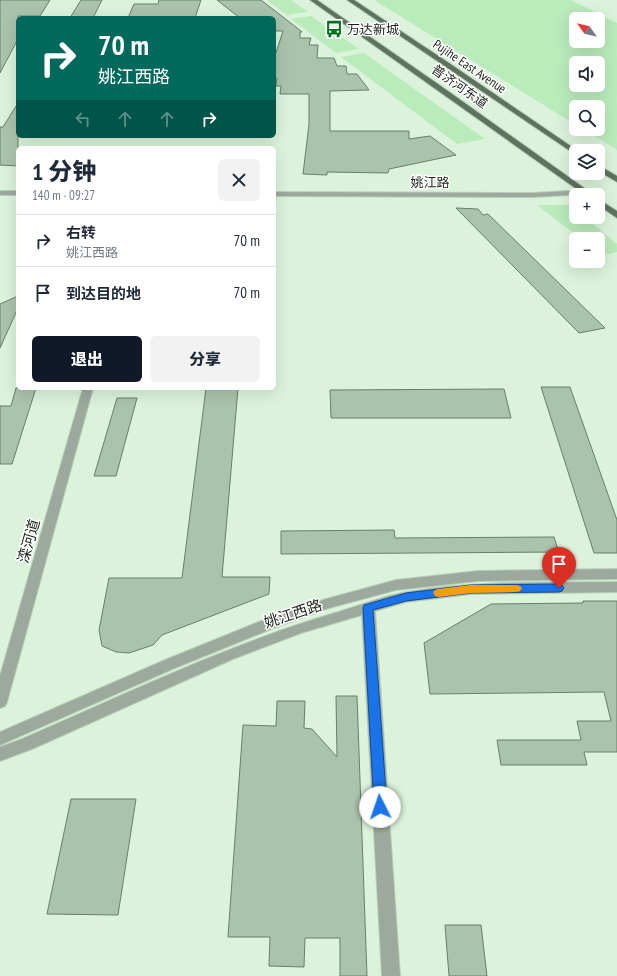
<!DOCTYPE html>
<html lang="zh">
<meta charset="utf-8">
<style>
body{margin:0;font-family:"PT Sans Narrow","Noto Sans SC",sans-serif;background:#f2f2f3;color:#1f2937;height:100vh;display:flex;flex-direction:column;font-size:15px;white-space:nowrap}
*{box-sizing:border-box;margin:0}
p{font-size:13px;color:#747a83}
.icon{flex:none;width:22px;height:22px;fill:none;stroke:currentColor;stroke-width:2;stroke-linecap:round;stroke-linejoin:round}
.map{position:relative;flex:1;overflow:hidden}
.sheet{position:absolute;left:16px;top:146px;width:260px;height:244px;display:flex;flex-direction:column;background:#fff;border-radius:6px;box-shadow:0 4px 16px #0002}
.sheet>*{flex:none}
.guide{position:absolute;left:16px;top:16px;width:260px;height:122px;border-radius:6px;box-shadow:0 4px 16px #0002;background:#00695c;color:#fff;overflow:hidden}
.needle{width:26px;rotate:304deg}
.fabs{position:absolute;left:569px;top:12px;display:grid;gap:8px}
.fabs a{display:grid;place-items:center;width:36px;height:36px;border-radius:6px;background:#fff;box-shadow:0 4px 16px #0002;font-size:20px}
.pin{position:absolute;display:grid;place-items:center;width:34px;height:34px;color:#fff;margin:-41px -17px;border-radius:50% 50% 50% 0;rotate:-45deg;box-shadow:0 0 4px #0007}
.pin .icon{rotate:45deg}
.me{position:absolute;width:44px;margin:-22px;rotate:356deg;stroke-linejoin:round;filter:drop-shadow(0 0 3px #0008)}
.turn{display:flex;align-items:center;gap:14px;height:84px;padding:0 16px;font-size:18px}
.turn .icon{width:52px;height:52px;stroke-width:2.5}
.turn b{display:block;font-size:28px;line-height:34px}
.lanes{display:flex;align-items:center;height:38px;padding:0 16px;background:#0003;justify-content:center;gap:20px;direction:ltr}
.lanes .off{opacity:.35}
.round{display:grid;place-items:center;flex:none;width:42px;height:42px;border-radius:6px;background:#f2f2f3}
.headline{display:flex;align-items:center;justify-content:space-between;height:68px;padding:0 16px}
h1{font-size:24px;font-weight:800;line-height:30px}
.button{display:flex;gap:8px;margin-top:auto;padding:8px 16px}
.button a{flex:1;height:46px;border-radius:6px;background:#111827;color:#fff;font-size:16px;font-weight:800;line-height:46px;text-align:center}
.button a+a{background:#f2f2f3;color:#1f2937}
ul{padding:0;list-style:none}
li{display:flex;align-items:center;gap:12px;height:52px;padding:0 16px;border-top:1px solid #e0e1e3}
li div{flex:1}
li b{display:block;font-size:15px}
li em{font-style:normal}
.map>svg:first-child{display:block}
.green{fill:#baebbb;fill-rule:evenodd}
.building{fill:#aac3ab;stroke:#687f69}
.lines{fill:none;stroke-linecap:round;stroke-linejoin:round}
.minor-casing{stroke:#b7ceb7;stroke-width:2}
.major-casing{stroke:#b7ceb7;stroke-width:2}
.minor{fill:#9ea99e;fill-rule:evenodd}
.major{fill:#5f7260;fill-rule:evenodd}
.route{fill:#1a73e8;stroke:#114b97}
.slow{fill:#f59e0b}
.labels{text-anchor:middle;stroke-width:3;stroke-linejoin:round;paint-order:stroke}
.far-poi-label{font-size:13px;fill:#1a231a;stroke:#fff;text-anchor:start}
.far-street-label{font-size:13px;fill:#1a231a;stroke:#fff}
.street-label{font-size:15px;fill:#1a231a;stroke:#fff}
</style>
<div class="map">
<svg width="617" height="976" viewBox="0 0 617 976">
<rect width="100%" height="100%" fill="#daf3da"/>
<g class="green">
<polygon points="267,0 291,0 308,12 287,15"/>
<path d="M374 0H571L617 23V150L583 129H598V107H576V125ZM576 19H598V41H576ZM576 63H598V85H576Z"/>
<polygon points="311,16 359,49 336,53 291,19"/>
<polygon points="364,53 485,139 457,144 341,57"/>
<polygon points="537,205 570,205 576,209 576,217 585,217 617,244 617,252 602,255 598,252 598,239 581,239"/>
</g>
<g class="building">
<polygon points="0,0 50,0 40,16 18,16 18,39 0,73"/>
<polygon points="81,0 102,0 93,18 70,18"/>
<polygon points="159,0 201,0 195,18 128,18 134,4 158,4"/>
<polygon points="217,0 261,0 301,31 302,32 300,32 300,38 311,38 309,45 318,45 317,58 334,58 337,66 346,66 347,74 357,74 369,90 330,91 330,131 409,131 409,139 430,136 456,155 389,169 388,173 327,172 327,175 303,174 309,124 309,94 280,94 281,86 276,86 277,78 274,78 274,59 283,31 274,31 274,18 240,18"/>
<polygon points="18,103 18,166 0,165 0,127 3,127"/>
<polygon points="456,208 478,209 483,215 488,214 605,328 579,333"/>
<polygon points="18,296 18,308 0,348 0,304"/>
<polygon points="541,387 570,387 617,520 617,553 594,553"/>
<polygon points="16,388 36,388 12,464 0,464 0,406 11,406"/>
<polygon points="206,388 238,388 222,577 270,577 269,594 162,635 153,645 129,653 116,652 102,646 99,630 109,578 182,578"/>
<polygon points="504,389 511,418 331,418 330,390"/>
<polygon points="117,398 137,398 116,476 94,476"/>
<polygon points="394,530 395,538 554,537 559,552 281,554 281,531"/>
<polygon points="583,601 617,601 617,752 584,752 587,765 501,765 497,740 581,740 577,721 611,721 604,692 430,694 424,643 491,604 583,603"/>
<polygon points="336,696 357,696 367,976 340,976 340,938 305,938 304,967 269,966 270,937 228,937 243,725 276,726 277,701 305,701 304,728 312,729 337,757"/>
<polygon points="71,799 136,799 118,915 47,914"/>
<polygon points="445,925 481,925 487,976 449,976"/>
</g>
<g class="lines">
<g class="minor-casing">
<g id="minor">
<polygon points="586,190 590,192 589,194 533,197 274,196 274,192 533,193"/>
<rect x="0" y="191" width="18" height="4"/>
<polygon points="83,388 93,388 7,702 5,706 0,708 0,676"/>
<polygon points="617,569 617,579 478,581 396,590 329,608 276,627 175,668 0,745 0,732 165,660 266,619 326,599 396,580 478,571"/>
<path d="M617 582V592L471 594 406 602 375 611 400 976H382L362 615 301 633 233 659 32 749 0 761V747L22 739C126 694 229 644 338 612 361 605 384 596 407 592 476 580 547 583 617 582Z"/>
</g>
</g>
<g class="major-casing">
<g id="major">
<polygon points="310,0 317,0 448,91 594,195 585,195"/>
<polygon points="347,0 354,0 452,65 578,151 576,151 576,155"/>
<polygon points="598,165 617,176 617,182 598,171"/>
<polygon points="598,199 617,211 617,218 598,205"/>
</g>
</g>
<use href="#minor" class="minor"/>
<use href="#major" class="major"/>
</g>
<polygon class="route" points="559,584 562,585 564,588 562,591 559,592 471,593 406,601 373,610 387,807 385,811 380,813 376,811 374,807 363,608 364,605 406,593 471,585"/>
<polygon class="slow" points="471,585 517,585 520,586 522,588 520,591 517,592 471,593 439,597 435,596 433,593 435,590 439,589"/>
<defs>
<g id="bus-bare" transform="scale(1.38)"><path d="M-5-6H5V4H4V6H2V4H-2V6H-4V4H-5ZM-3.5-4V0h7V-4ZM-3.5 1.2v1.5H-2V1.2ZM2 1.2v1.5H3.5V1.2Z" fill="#076f20" stroke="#fff" stroke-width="2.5" paint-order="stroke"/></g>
</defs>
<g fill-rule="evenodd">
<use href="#bus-bare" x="334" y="29"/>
</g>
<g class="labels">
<g class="far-poi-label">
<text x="347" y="34">万达新城</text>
</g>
<g class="far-street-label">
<text transform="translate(470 66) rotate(34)" y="5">Pujihe East Avenue</text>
<text transform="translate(460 86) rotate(35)" y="5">普济河东道</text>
<text x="430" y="187">姚江路</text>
</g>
<g class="street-label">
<text transform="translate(29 541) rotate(-74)" y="5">滦河道</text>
<text transform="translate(293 614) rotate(-18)" y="5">姚江西路</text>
</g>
</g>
</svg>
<div class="fabs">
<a><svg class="needle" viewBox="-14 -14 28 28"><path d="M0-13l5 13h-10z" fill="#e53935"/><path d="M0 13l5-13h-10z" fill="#747a83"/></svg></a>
<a><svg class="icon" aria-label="sound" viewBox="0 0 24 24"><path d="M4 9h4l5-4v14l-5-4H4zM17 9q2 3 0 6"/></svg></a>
<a><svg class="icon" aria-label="search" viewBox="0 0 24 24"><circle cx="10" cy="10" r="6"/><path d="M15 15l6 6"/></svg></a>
<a><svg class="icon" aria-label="layers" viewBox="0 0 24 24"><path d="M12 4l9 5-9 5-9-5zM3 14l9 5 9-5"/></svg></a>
<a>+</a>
<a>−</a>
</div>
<div class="pin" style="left:559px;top:588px;background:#d93025"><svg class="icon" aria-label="arrive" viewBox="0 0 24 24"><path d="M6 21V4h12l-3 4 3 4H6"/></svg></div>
<svg class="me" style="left:380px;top:807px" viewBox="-20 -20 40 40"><circle r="19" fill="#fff"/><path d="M0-13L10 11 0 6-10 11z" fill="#1a73e8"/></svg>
<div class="guide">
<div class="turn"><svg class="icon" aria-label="right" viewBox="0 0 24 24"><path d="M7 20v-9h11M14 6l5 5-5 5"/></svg><div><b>70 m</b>姚江西路</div></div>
<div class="lanes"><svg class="icon off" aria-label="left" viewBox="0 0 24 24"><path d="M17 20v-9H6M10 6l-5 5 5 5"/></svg><svg class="icon off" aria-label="ahead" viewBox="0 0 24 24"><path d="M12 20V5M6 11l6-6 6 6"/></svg><svg class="icon off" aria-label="ahead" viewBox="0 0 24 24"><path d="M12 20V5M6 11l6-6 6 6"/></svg><svg class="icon" aria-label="right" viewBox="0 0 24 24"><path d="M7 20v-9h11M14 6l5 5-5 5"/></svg></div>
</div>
<section class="sheet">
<div class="headline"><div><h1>1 分钟</h1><p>140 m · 09:27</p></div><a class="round"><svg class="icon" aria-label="close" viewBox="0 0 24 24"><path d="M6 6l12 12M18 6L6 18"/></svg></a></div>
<ul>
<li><svg class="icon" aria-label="right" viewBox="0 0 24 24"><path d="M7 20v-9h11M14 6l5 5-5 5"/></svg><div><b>右转</b><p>姚江西路</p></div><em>70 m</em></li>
<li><svg class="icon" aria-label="arrive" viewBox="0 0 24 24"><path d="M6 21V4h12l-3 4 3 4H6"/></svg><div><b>到达目的地</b></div><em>70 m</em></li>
</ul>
<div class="button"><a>退出</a><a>分享</a></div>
</section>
</div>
